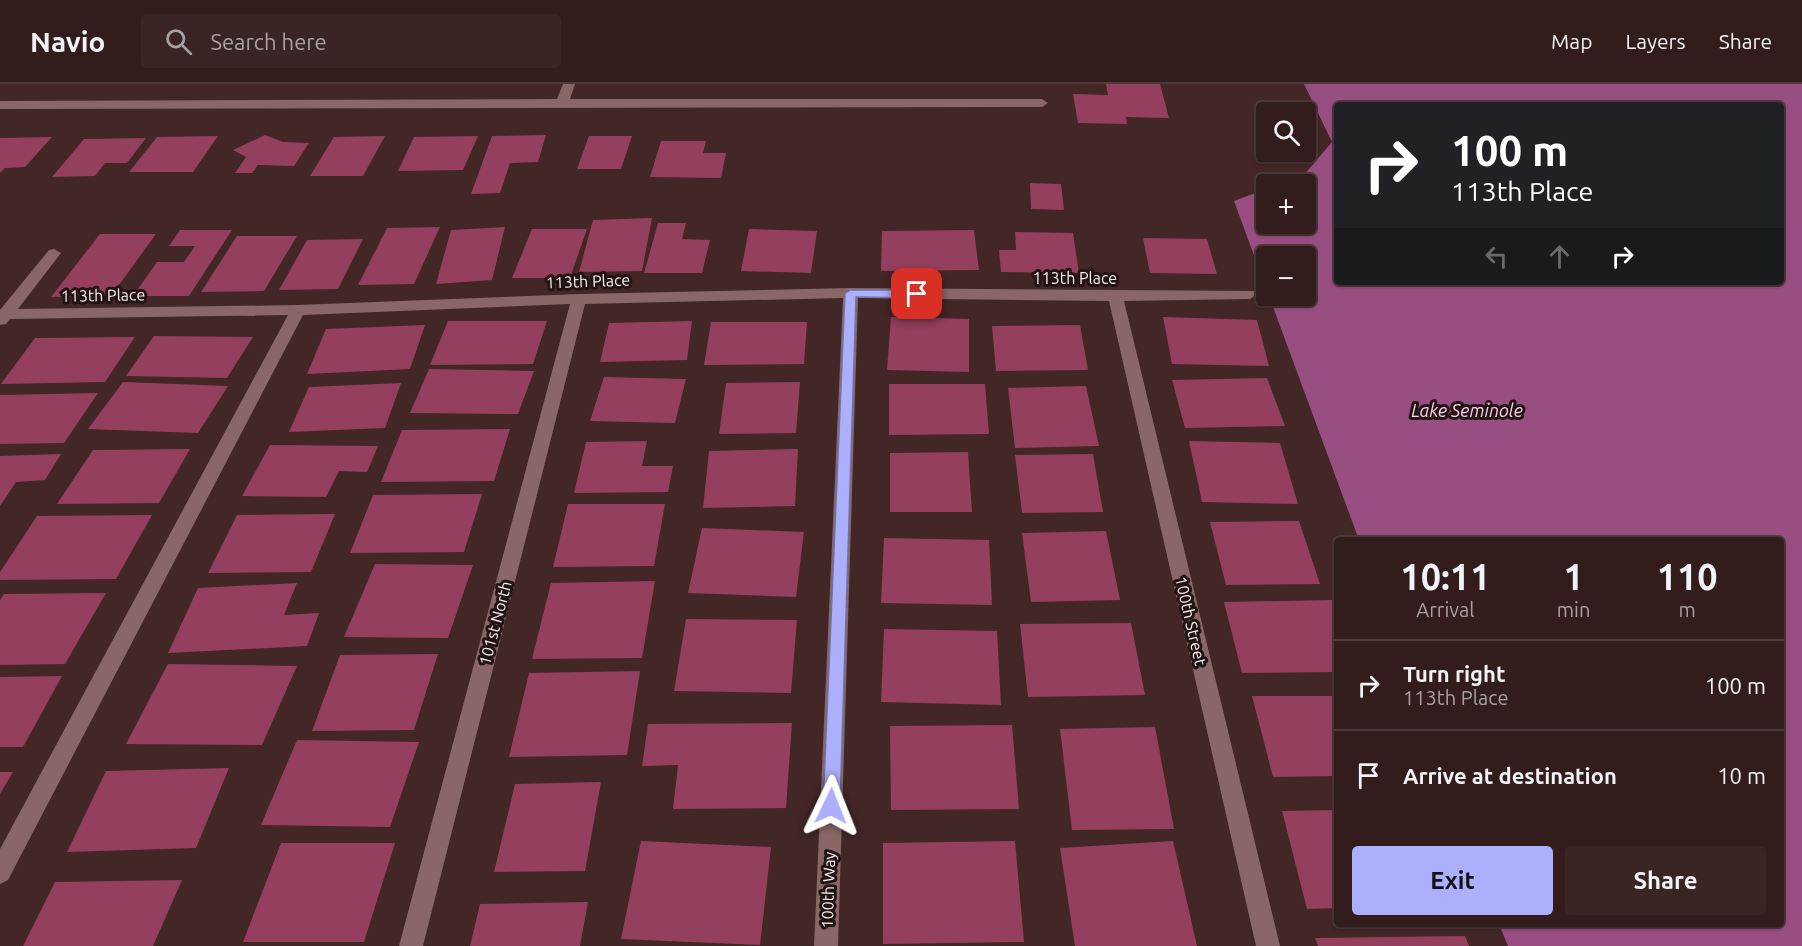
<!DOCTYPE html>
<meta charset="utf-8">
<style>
body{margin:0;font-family:Ubuntu,sans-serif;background:#3a2525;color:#f1f3f6;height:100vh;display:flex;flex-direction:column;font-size:22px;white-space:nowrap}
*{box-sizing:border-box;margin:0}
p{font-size:20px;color:#a8a1a3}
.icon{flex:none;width:33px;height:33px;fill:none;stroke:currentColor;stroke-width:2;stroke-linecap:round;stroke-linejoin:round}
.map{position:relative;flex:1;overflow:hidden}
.panel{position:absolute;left:1334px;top:453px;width:450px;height:390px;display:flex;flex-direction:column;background:#321c1c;border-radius:6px;box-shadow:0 2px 4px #0004,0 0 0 2px #4d3a3b}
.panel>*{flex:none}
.guide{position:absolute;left:1334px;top:18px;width:450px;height:183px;border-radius:6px;box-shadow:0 2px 4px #0004,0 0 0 2px #4d3a3b;background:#202124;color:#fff;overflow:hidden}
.tools{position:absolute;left:1256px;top:18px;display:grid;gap:12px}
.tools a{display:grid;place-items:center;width:60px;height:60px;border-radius:6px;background:#321c1c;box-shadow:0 2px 4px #0004,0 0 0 2px #4d3a3b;font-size:30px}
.pin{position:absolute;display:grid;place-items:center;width:51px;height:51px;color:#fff;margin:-26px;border-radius:12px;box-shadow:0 3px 9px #0006}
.me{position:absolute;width:66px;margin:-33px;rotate:2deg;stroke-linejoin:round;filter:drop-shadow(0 0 4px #0008)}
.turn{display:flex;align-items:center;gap:21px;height:126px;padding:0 18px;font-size:27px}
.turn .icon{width:78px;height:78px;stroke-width:2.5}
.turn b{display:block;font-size:42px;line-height:51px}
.lanes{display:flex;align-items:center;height:57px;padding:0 18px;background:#0003;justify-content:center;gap:30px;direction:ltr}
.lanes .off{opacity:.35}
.eta{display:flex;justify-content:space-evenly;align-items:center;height:102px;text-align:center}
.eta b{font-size:36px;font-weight:700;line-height:42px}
.action{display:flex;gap:12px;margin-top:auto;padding:12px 18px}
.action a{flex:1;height:69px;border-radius:6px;background:#acaffb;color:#111;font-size:24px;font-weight:700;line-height:69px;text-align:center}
.action a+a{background:#3a2525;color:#f1f3f6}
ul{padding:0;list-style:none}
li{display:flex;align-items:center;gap:18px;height:90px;padding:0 18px;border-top:2px solid #4d3a3b}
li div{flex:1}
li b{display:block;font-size:22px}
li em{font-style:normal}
header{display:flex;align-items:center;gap:36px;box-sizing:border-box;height:84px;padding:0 30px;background:#321c1c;border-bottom:2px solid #4d3a3b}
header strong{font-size:28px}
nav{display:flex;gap:33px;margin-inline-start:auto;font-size:21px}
.search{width:420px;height:54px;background:#3a2525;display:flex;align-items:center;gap:15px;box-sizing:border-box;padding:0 21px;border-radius:6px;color:#a8a1a3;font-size:22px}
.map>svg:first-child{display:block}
.water{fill:#994e81;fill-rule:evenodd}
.building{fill:#943f5d}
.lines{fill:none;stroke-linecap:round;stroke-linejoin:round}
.minor{fill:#886766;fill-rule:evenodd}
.route{fill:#acaffb;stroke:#7072a3;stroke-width:1.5}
.labels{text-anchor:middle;stroke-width:6;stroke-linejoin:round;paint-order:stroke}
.street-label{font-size:16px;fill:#fcf0f0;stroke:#211413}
.water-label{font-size:18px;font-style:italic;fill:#fbd0ea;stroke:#211413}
</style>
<header>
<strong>Navio</strong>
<div class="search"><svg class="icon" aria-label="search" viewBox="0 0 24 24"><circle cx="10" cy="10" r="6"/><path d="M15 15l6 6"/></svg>Search here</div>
<nav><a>Map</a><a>Layers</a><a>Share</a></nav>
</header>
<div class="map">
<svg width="1802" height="862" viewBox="0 0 1802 862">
<rect width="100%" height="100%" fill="#432626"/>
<path class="water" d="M1304 0H1802V862H1508L1499 840H1780V456H1359L1269 212H1305V172H1266V204L1234 117 1266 105V140H1305V100H1279L1303 92 1332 58ZM1336 21H1780V198H1336Z"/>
<g class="building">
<polygon points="1106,0 1160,0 1169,34 1126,33 1127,40 1078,39 1073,10 1108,11"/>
<polygon points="265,51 283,58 309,59 294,82 258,81 252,89 235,89 246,73 233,66"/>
<polygon points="546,51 538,78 510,79 500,109 471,110 492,52"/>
<polygon points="218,52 193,88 129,88 157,53"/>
<polygon points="385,52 363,92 310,92 334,53"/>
<polygon points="478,52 463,86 398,87 414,53"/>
<polygon points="589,52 632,52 621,85 577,85"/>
<polygon points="52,53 25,83 5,84 0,89 0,54"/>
<polygon points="146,54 127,79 105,79 95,92 52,93 84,55"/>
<polygon points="661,57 706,57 703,69 726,69 721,94 650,93"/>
<polygon points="1030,99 1061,100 1064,126 1031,125"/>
<polygon points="652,134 642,187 579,188 593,136"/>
<polygon points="658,139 686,139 682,155 710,156 702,189 644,189"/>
<polygon points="440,143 414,200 358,201 387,144"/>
<polygon points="505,143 492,196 436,200 451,146"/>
<polygon points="532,145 587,145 570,194 512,194"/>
<polygon points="749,145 817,147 811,189 741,187"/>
<polygon points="180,146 232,146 189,212 133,212 157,178 184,178 195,162 169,162"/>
<polygon points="974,146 979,186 881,187 882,147"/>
<polygon points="1015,148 1073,149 1079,189 1001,188 999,166 1016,166"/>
<polygon points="100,150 156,150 111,212 51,213"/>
<polygon points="237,152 297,152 264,207 201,208"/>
<polygon points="1143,154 1207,155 1217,190 1150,189"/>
<polygon points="363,155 338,205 279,206 307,156"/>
<polygon points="891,233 969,235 969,288 887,286"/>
<polygon points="1163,233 1257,236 1269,282 1172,280"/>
<polygon points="448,237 547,237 533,280 430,281"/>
<polygon points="692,237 687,276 600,278 609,239"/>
<polygon points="711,238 807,238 804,280 704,281"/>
<polygon points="425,241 410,285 307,290 326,245"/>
<polygon points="1080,241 1088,286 996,287 992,242"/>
<polygon points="154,252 253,253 227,294 126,292"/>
<polygon points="135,253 105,298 1,300 35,254"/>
<polygon points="429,285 534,287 518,330 410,329"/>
<polygon points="604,293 686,295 675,339 590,337"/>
<polygon points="1267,294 1285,342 1185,344 1172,296"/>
<polygon points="123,298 228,302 198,349 88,345"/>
<polygon points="800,298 796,349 719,350 726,299"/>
<polygon points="401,299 385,344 289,348 309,303"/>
<polygon points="889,300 985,300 989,350 889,351"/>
<polygon points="1086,302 1099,362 1015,364 1008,304"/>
<polygon points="98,309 64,359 0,360 0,311"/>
<polygon points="510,345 494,397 381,398 402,346"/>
<polygon points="647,357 642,382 673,382 668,408 574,409 586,358"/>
<polygon points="1189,357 1280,359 1298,420 1202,418"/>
<polygon points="270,361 378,362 367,388 339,387 326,413 242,412"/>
<polygon points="190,365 159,419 57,420 93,366"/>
<polygon points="798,365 795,422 703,424 709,367"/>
<polygon points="968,368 972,428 890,428 890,369"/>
<polygon points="61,370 45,396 16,398 0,422 0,372"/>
<polygon points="1093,370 1103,428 1022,429 1015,371"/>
<polygon points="482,410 464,468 350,469 373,411"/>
<polygon points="568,420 665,420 654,482 553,483"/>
<polygon points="335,430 311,488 208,489 237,431"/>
<polygon points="152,431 116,495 0,496 0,488 37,432"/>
<polygon points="1299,437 1320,500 1226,501 1210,438"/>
<polygon points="702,444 804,448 796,513 688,509"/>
<polygon points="1106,447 1120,516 1031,518 1022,449"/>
<polygon points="884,454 989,456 992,521 881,519"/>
<polygon points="375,480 473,481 448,554 344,553"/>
<polygon points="655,497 642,574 532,575 551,499"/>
<polygon points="297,499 284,531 319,529 307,562 168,569 198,504"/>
<polygon points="106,509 65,580 0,581 0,516 4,510"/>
<polygon points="1333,516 1336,528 1336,588 1242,589 1224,518"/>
<polygon points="686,535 797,536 791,609 674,607"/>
<polygon points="1131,539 1145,611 1028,613 1020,540"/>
<polygon points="884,545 997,547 1001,621 881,618"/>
<polygon points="438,570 414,646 312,647 340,571"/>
<polygon points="168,580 297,582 262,661 126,660"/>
<polygon points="640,587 627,671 509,673 529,589"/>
<polygon points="62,592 23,663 0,663 0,593"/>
<polygon points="1252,612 1336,612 1336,692 1273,693"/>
<polygon points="792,639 786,724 673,725 678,681 642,682 648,640"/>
<polygon points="1012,641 1019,725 891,726 890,642"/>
<polygon points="1155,643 1174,745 1072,746 1060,645"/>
<polygon points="297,656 419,658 390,743 261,741"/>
<polygon points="229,684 196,764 67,768 106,687"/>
<polygon points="0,688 13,688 0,710"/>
<polygon points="601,698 585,787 494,788 515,700"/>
<polygon points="1336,726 1336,824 1307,825 1282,727"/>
<polygon points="641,757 771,763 760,861 621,855"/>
<polygon points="1015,757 1024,858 883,860 883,759"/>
<polygon points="1173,757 1197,862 1075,862 1060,764"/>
<polygon points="281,759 395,759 364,858 243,858"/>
<polygon points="182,796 153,862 23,862 55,798"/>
<polygon points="588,818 580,862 470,862 480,820"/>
<polygon points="1465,852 1469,862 1318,862 1315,854"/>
</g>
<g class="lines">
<g class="minor">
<polygon points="563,0 575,0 570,15 1042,15 1048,19 1042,23 0,25 0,17 557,15"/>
<polygon points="54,165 61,169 18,225 298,221 579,210 851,204 1255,207 1257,210 1250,215 1124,217 1280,862 1256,862 1109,217 858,214 838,862 814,862 843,214 585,220 423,862 399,862 570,220 303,231 8,796 0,800 0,765 288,231 10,235 6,240 0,241 0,226 49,166"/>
</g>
</g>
<polygon class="route" points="850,206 917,206 922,210 917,214 856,213 840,722 837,728 831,730 825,728 823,722 845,209"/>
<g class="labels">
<g class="street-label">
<text x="1075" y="200">113th Place</text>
<text transform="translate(588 197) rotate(-2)" y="6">113th Place</text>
<text transform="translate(103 211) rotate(-1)" y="6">113th Place</text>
<text transform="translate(1191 537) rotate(77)" y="6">100th Street</text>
<text transform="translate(495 539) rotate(-75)" y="6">101st North</text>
<text transform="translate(828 806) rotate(-88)" y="6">100th Way</text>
</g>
<g class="water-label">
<text x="1467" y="333">Lake Seminole</text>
</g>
</g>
</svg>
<div class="tools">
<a><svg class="icon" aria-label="search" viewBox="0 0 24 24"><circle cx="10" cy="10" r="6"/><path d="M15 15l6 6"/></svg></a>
<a>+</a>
<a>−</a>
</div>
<div class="pin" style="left:917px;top:210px;background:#d93025"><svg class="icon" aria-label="arrive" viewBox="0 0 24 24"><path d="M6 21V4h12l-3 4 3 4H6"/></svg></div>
<svg class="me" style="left:831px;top:722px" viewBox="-20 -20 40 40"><path d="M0-17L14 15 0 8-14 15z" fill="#acaffb" stroke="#fff" stroke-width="4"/></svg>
<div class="guide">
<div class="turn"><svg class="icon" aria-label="right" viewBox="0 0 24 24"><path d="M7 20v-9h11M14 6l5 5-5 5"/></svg><div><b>100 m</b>113th Place</div></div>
<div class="lanes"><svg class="icon off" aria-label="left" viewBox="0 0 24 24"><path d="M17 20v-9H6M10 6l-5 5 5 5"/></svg><svg class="icon off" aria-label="ahead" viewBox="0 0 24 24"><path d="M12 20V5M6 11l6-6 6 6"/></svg><svg class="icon" aria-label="right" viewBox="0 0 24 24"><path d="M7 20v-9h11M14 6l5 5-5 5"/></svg></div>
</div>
<section class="panel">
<div class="eta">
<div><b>10:11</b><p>Arrival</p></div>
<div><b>1</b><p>min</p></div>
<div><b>110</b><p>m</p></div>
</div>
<ul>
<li><svg class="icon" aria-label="right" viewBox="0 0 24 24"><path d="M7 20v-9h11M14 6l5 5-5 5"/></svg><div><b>Turn right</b><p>113th Place</p></div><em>100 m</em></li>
<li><svg class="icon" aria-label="arrive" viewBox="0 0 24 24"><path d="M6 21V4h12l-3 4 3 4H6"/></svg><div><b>Arrive at destination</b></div><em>10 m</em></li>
</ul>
<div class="action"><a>Exit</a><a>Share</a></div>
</section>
</div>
